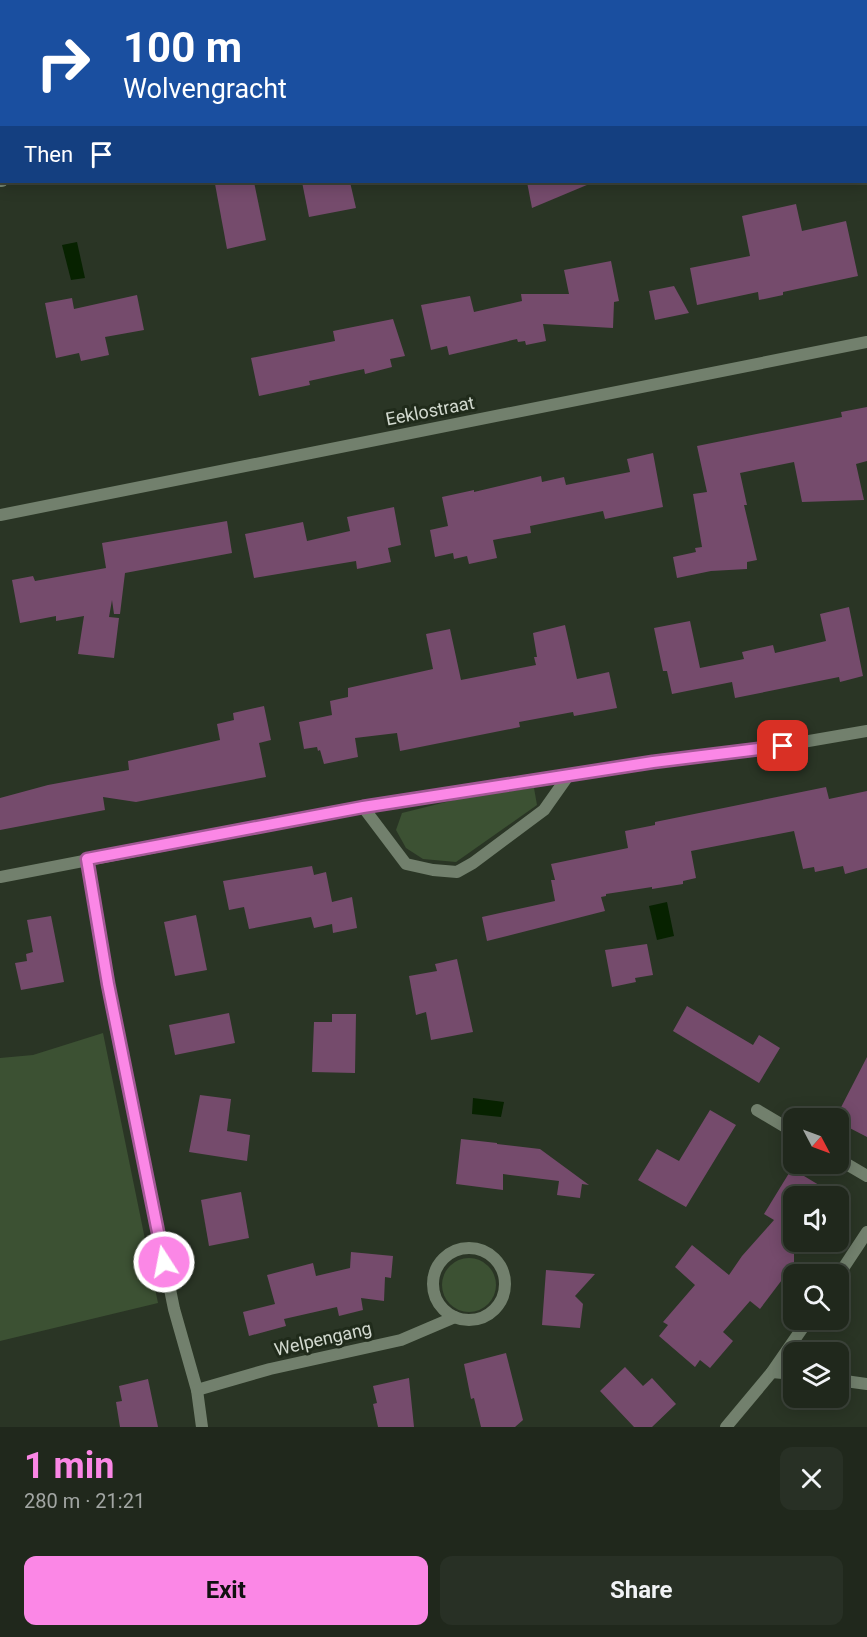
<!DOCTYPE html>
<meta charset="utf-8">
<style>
body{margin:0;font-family:Roboto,sans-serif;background:#283025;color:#f1f3f6;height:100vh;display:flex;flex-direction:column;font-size:22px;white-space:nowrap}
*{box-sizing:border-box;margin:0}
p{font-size:20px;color:#a2a6a3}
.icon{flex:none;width:33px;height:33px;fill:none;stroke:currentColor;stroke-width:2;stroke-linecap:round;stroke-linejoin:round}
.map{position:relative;height:1427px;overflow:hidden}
.panel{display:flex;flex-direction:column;background:#20281c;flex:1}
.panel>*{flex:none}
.hud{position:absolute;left:0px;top:0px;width:867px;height:183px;box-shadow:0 3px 15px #0003,0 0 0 2px #3d443b;background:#1a4fa0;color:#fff;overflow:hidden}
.needle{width:39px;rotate:131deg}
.buttons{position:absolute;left:783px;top:1108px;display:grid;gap:12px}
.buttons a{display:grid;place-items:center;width:66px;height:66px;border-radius:12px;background:#20281c;box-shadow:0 3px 15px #0003,0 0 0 2px #3d443b;font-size:30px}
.pin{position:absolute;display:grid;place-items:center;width:51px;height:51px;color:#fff;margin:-26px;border-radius:12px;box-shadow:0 3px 9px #0006}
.me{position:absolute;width:66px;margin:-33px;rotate:349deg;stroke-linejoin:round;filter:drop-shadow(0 0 4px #0008)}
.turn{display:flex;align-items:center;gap:21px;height:126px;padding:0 24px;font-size:27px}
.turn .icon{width:78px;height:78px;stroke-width:2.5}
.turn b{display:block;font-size:42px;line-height:51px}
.then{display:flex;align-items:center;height:57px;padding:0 24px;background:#0003;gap:12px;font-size:22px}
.round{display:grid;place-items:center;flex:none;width:63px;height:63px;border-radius:12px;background:#283025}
.overview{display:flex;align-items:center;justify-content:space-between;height:102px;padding:0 24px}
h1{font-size:36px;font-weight:700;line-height:45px;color:#fb87e6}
.primary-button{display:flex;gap:12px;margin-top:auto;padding:12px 24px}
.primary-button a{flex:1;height:69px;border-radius:12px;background:#fb87e6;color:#111;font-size:24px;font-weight:700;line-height:69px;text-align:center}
.primary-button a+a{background:#283025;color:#f1f3f6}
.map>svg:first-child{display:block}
.green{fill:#3c5133}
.water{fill:#072200}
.building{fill:#754b6c}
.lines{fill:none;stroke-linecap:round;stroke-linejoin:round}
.street{stroke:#72806d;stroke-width:12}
.route-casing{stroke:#a35896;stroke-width:15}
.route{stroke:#fb87e6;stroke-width:10}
.labels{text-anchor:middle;stroke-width:6;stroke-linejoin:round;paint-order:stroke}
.street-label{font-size:18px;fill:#d2d9cf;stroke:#202b1b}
</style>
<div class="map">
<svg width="867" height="1427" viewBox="0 0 867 1427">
<rect width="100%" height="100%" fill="#2a3525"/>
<g class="green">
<polygon points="534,788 537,805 456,862 423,859 406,848 396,830 402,813 462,798"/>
<polygon points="103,1033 158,1303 0,1341 0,1058 33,1055"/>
<circle cx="469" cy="1285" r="27"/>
</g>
<g class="water">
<polygon points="77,242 85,278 71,280 62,245"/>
<polygon points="667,902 674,936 657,940 649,906"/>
<polygon points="473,1098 504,1102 501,1117 472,1114"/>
</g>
<g class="building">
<polygon points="227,182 254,182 266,240 227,249 215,184"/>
<polygon points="302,182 350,182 356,208 309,217"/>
<polygon points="527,182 594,182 532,208"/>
<polygon points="796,204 802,231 846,221 858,276 783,292 783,295 759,300 758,292 697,305 690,268 750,256 742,216"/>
<polygon points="611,261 619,301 614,302 613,328 543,324 546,341 526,345 525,341 518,342 517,339 449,355 447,346 431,350 421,305 470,296 474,312 522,301 521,294 569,294 564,270"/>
<polygon points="674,286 689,313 655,320 649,291"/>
<polygon points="137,295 144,330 105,337 109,355 81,361 79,353 56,358 45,303 72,298 74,309"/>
<polygon points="393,319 405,356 390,359 392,367 365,374 364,369 309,381 310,385 259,396 251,358 335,341 333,331"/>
<polygon points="867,407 867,461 856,464 864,500 802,502 794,462 740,473 747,505 744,505 757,560 747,562 747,569 711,571 677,578 673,557 696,552 695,548 702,547 693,494 707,492 697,446 842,417 841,412"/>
<polygon points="653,453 663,507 605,519 603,511 530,526 531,533 493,540 497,558 469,564 467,556 454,559 453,553 435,557 430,530 448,526 442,497 474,490 474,492 541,476 542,482 564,477 566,485 630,472 627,459"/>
<polygon points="394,507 401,545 388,548 391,562 357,569 356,561 254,578 245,534 303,522 307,541 350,531 347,517"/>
<polygon points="227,521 232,553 125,573 120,614 114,614 112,600 109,617 119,618 114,658 78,654 84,616 56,621 56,616 20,623 12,580 33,576 35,581 106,568 102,543"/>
<polygon points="849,607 863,676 840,682 839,677 735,698 732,682 672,694 667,671 663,671 654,628 690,621 700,668 744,659 742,652 773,645 775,653 826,641 820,614"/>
<polygon points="565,625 577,679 609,672 617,708 574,716 573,712 519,722 520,727 400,751 397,733 355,738 358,757 324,764 320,750 318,751 317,747 304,749 299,722 332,715 330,701 348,697 348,688 433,669 426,634 450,629 461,680 536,665 534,657 537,657 533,633"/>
<polygon points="264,706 271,740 259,743 266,777 136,802 103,797 105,810 0,830 0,798 48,785 129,770 128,761 220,740 217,724 234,720 233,713"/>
<polygon points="826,787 829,799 867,791 867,868 845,874 843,866 815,872 814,867 803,869 794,831 691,851 696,878 683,881 683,884 652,889 652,887 606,894 606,896 601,897 605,911 487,941 482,917 555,901 551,880 555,880 551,864 628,848 625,831 655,825 655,822"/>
<polygon points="312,866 314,875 326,872 332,902 352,897 357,928 333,933 332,924 314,928 311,917 249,929 244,907 229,910 223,881"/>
<polygon points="196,915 207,970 175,976 164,922"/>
<polygon points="51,916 64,982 21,990 15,963 27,961 26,954 33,952 27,920"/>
<polygon points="647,944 653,975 635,978 636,982 612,987 605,950"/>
<polygon points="457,959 473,1032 431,1040 426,1012 416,1015 409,976 437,971 435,964"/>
<polygon points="687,1006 753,1045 759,1035 780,1048 759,1083 673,1031"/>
<polygon points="229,1013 235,1043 175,1055 169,1025"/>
<polygon points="332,1014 356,1014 355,1073 312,1072 314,1022 332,1022"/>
<polygon points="867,1057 867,1137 838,1122 838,1119 835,1119"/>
<polygon points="200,1095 231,1099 227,1131 250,1135 247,1161 189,1152"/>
<polygon points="710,1110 736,1125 686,1207 638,1180 657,1149 679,1161"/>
<polygon points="461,1139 497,1143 497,1146 497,1144 540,1149 589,1185 582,1184 580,1198 557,1195 559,1181 503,1174 503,1190 456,1184"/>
<polygon points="794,1165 794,1170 839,1197 794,1197 794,1264 760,1309 750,1301 723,1332 733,1341 710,1368 700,1360 695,1367 659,1336 668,1325 663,1322 695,1285 675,1267 692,1245 729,1275 742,1256 774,1220 764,1214"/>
<polygon points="241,1192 249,1238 209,1246 201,1200"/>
<polygon points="351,1252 393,1256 391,1278 385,1277 384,1301 361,1298 363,1310 339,1316 337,1307 284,1319 286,1326 249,1336 243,1312 275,1304 267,1275 313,1263 316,1276 350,1268"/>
<polygon points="546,1270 595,1274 575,1296 583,1304 580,1328 542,1325"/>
<polygon points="506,1353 523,1420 515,1427 481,1427 474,1398 471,1399 464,1364"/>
<polygon points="625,1367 643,1386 652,1378 676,1404 652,1427 634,1427 600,1391"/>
<polygon points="409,1378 414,1427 378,1427 373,1404 377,1403 373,1386"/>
<polygon points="148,1379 158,1427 120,1427 116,1402 122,1401 119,1386"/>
</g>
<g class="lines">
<g class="street">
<polyline points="756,0 759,2"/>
<polyline points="534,2 535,0"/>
<polyline points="800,2 801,0"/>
<polyline points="866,38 867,39"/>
<polyline points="0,111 2,111"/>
<polyline points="0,181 2,181"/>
<polyline points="0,515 867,342"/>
<polyline points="363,807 406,864 433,870 457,872 473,863 544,810 568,776"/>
<polyline points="87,859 108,984 174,1309 197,1390 202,1427"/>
<polyline points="0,877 363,807 653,762 762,749 867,731"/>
<polyline points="757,1110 794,1132"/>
<polyline points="838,1159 867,1176"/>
<circle cx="469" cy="1284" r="36"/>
<polyline points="838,1276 867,1232"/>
<polyline points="772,1372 794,1374"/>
<polyline points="838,1380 867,1384"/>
<polyline points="197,1390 270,1369 401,1340 455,1317"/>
<polyline points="726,1427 772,1372 808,1320"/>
</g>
</g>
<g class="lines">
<g class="route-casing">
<polyline id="route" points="164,1262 108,984 87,859 363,807 653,762 783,746"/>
</g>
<use href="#route" class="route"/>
</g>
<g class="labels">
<g class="street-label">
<text transform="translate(430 411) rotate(-11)" y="6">Eeklostraat</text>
<text transform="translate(323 1339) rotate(-13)" y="6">Welpengang</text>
</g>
</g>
</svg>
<div class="buttons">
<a><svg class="needle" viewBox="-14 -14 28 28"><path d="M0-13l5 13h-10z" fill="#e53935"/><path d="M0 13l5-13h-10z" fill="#a2a6a3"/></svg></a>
<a><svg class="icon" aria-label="sound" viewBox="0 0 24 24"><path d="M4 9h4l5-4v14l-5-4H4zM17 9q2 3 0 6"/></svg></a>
<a><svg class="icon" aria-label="search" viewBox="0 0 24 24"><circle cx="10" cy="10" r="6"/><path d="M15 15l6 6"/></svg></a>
<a><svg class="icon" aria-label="layers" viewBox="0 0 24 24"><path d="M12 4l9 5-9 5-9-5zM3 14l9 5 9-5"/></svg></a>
</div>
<div class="pin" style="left:783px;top:746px;background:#d93025"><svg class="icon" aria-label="arrive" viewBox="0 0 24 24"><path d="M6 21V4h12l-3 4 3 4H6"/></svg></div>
<svg class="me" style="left:164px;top:1262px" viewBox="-20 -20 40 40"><circle r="17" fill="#fb87e6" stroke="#fff" stroke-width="3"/><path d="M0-11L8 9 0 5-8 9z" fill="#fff"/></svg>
<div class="hud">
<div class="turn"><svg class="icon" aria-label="right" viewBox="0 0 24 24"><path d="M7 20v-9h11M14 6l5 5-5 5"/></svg><div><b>100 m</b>Wolvengracht</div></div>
<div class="then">Then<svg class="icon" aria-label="arrive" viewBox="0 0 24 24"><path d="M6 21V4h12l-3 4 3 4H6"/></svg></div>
</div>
</div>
<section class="panel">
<div class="overview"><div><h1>1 min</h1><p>280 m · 21:21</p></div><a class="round"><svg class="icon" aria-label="close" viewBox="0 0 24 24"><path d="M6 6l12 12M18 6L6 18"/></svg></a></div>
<div class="primary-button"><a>Exit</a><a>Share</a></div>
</section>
